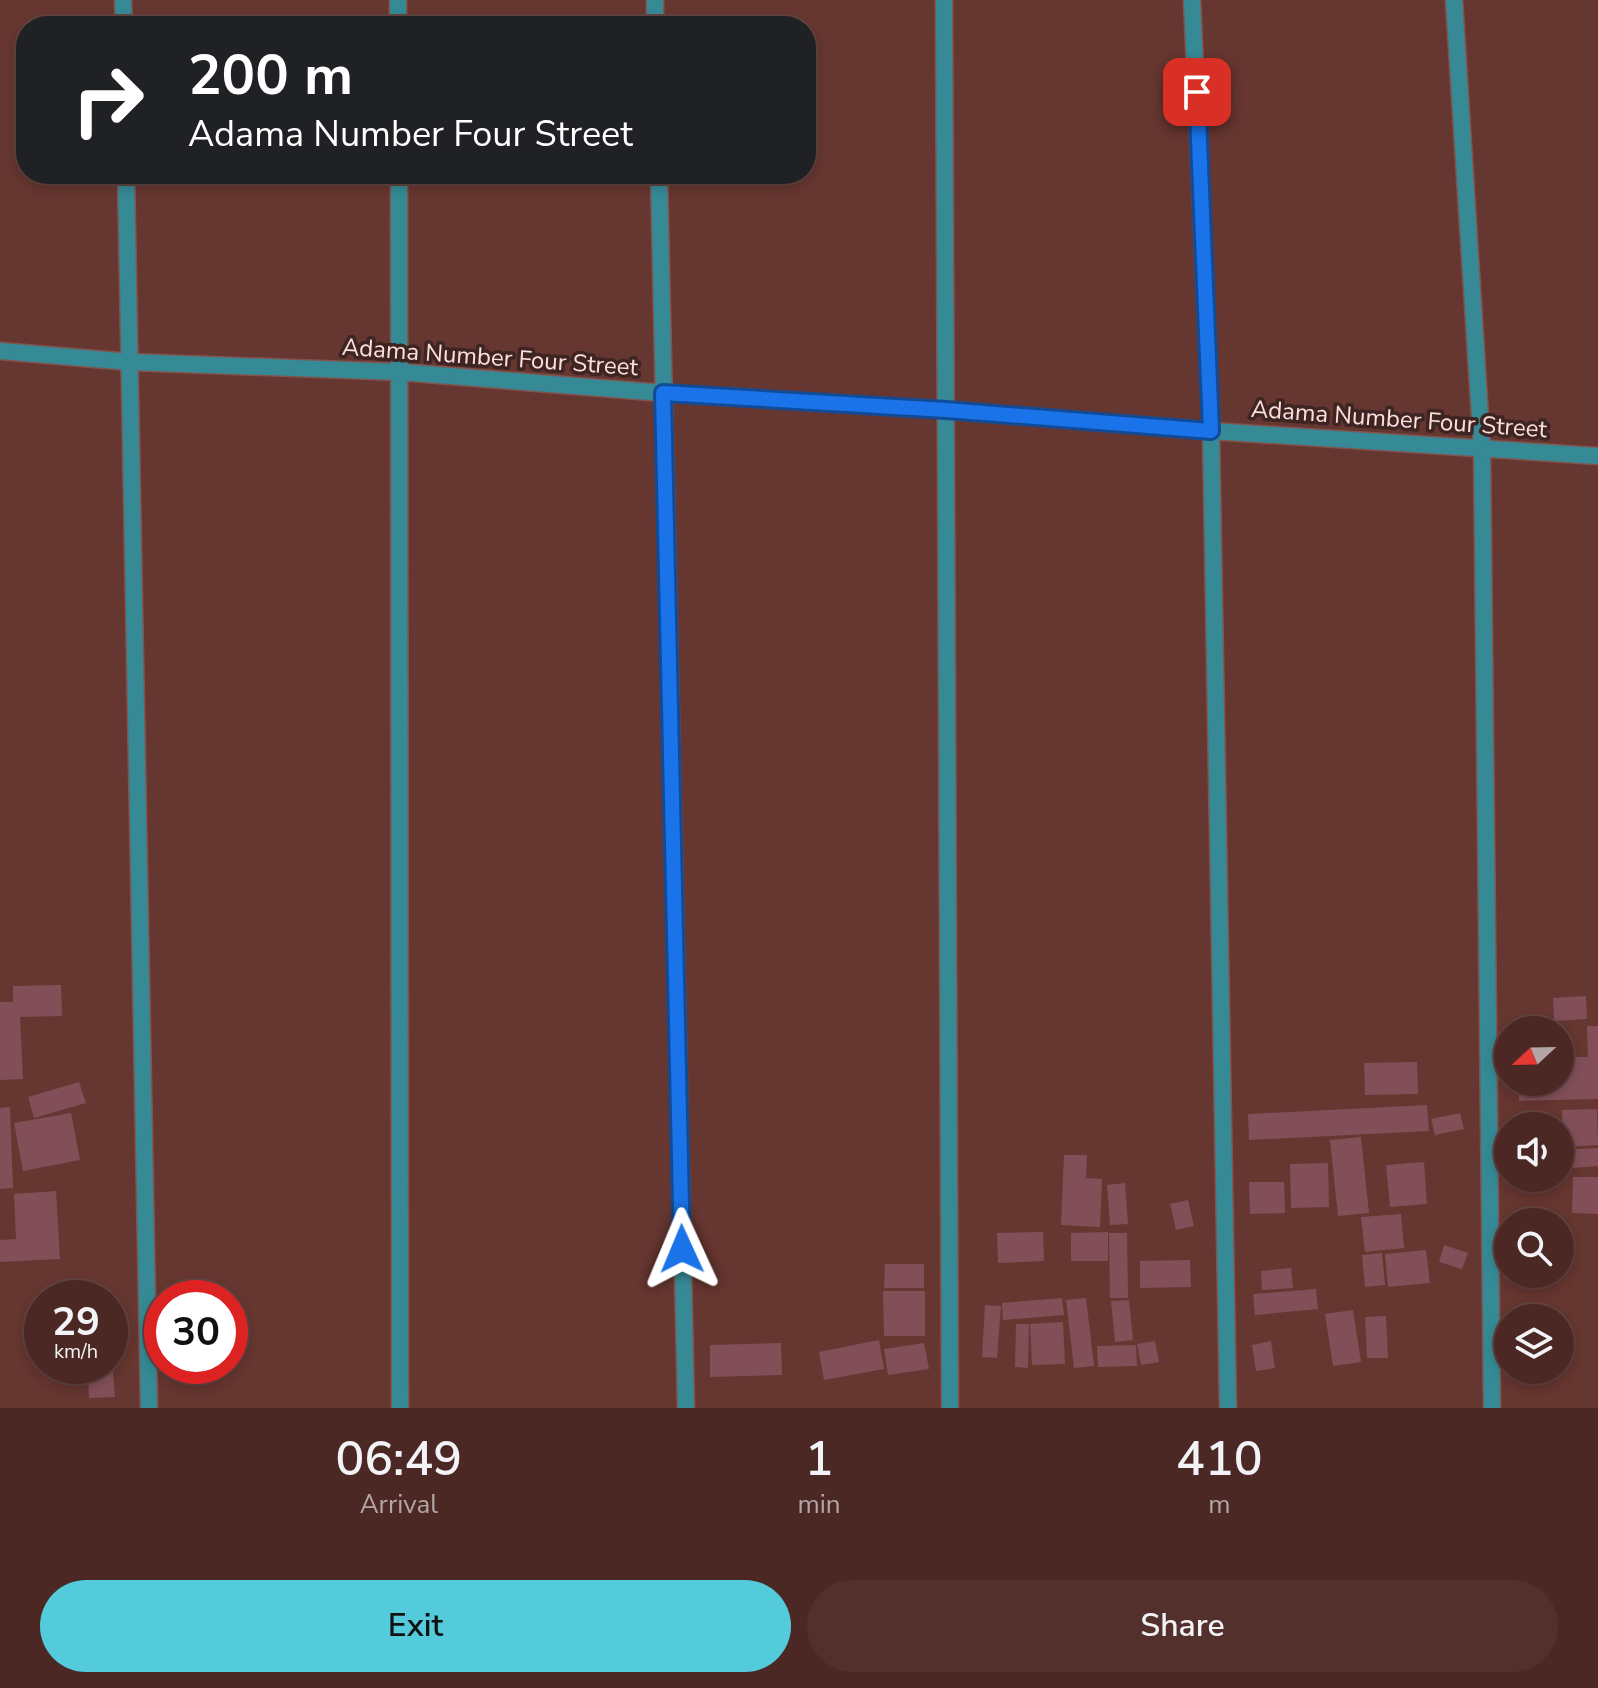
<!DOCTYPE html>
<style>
body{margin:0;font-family:"Nunito Sans",sans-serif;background:#53302c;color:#f1f3f6;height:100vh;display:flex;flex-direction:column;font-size:30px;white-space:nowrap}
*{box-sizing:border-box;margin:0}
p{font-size:26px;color:#b2a6a6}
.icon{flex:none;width:44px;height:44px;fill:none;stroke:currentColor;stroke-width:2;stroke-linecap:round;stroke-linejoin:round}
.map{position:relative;height:1408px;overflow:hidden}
.sheet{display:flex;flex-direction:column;background:#4c2824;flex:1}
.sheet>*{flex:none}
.guide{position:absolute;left:16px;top:16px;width:800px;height:168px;border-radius:32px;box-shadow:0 4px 12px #0003,0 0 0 2px #634441;background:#202124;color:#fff;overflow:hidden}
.needle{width:52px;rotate:248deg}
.tools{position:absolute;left:1494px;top:1016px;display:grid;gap:16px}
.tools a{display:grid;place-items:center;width:80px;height:80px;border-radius:50%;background:#4c2824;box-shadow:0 4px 12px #0003,0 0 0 2px #634441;font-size:40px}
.speed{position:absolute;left:24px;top:1280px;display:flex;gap:16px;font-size:40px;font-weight:700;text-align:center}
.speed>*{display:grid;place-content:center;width:104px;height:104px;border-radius:50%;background:#4c2824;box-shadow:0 4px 12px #0003,0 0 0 2px #634441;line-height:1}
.speed small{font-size:20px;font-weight:400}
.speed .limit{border:12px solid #d22;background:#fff;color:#111}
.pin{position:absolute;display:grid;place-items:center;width:68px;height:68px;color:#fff;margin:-34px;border-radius:16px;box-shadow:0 4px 12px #0006}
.me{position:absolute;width:88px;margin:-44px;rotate:359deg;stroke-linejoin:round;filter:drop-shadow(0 0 6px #0008)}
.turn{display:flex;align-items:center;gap:28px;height:168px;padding:0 40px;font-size:36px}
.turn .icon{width:104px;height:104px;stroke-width:2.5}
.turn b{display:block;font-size:56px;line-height:68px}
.eta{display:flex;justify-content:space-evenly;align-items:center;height:136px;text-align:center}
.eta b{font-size:48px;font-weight:600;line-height:56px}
.button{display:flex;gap:16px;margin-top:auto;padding:16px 40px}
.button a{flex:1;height:92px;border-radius:48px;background:#53cbdb;color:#111;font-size:32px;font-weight:600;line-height:92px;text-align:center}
.button a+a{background:#53302c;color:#f1f3f6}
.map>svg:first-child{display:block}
.building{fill:#824f59}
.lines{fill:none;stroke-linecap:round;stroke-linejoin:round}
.minor-casing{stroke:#81544f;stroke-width:19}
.tertiary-casing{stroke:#81544f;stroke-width:19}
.minor{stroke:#358a96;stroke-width:16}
.tertiary{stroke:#358a96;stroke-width:16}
.route-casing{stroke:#114b97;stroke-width:20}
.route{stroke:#1a73e8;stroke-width:14}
.labels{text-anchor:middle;stroke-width:7;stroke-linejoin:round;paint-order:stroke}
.street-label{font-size:24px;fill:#fddeda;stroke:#3c2522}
</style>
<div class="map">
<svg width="1598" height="1408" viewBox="0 0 1598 1408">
<rect width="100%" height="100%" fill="#663630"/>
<g class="building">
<polygon points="61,985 62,1016 20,1017 23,1079 0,1080 0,1002 13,1002 13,986"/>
<polygon points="1586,996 1587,1019 1554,1021 1553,998"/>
<polygon points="1587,1026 1598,1026 1598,1099 1519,1101 1519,1083 1563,1081 1562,1057 1588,1057"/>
<polygon points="1417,1062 1418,1094 1365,1095 1364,1063"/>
<polygon points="79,1082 86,1103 34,1118 28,1097"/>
<polygon points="1427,1105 1429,1131 1249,1140 1248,1114"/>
<polygon points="10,1107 13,1188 0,1189 0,1108"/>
<polygon points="1597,1109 1598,1145 1564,1147 1562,1110"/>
<polygon points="71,1113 80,1160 23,1171 14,1123"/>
<polygon points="1460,1113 1464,1129 1435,1135 1431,1119"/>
<polygon points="1361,1137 1369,1213 1338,1216 1330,1140"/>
<polygon points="1598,1148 1598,1166 1560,1169 1560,1150"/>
<polygon points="1064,1155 1087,1155 1086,1178 1102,1179 1100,1227 1061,1225"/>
<polygon points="1424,1162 1427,1204 1390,1207 1386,1165"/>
<polygon points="1328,1163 1329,1207 1291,1208 1290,1164"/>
<polygon points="1573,1177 1598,1177 1598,1214 1572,1213"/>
<polygon points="1249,1182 1284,1182 1285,1213 1250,1214"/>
<polygon points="1125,1183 1128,1224 1110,1225 1107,1185"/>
<polygon points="56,1191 60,1259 0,1262 0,1240 16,1239 14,1194"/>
<polygon points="1188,1200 1194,1226 1176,1230 1170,1204"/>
<polygon points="1401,1214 1404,1248 1365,1252 1361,1217"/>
<polygon points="1043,1232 1044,1261 998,1263 997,1233"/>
<polygon points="1108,1232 1108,1261 1071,1261 1071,1233"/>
<polygon points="1109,1233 1127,1233 1128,1298 1110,1298"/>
<polygon points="1444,1245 1468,1253 1462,1269 1439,1262"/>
<polygon points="1426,1250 1430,1283 1388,1287 1385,1254"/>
<polygon points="1382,1253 1385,1285 1365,1287 1362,1255"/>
<polygon points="1190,1260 1191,1287 1140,1288 1140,1261"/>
<polygon points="885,1264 924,1264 924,1288 884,1288"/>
<polygon points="1291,1268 1293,1288 1262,1290 1261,1271"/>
<polygon points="1316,1289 1318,1309 1255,1315 1253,1294"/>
<polygon points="883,1291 925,1291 925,1336 884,1336"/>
<polygon points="1062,1298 1064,1315 1003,1320 1002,1303"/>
<polygon points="1086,1298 1094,1366 1074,1368 1066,1300"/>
<polygon points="1129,1300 1133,1340 1115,1342 1111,1301"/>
<polygon points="985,1305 1001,1306 997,1358 982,1357"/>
<polygon points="1353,1310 1361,1362 1333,1366 1325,1314"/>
<polygon points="1386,1316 1388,1358 1367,1358 1365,1317"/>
<polygon points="1063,1322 1065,1364 1032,1365 1030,1324"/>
<polygon points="1016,1324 1029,1324 1028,1368 1015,1367"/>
<polygon points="879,1340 884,1369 824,1380 819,1352"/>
<polygon points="1155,1341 1159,1362 1141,1365 1137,1344"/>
<polygon points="1271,1341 1275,1368 1256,1371 1252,1345"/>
<polygon points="781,1343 782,1375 710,1377 710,1345"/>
<polygon points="924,1343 929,1369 888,1375 884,1349"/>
<polygon points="1136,1345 1137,1366 1098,1367 1097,1346"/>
<polygon points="110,1360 112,1360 115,1397 89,1398 88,1378 62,1379 61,1366 110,1366"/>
</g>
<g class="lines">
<g class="minor-casing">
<g id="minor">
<polyline points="123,0 124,26"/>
<polyline points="398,0 398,26"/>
<polyline points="655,0 655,26"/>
<polyline points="944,0 950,1408"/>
<polyline points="1192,0 1211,431 1228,1408"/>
<polyline points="1454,0 1482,449 1492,1408"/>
<polyline points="126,174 149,1408"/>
<polyline points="399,174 400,1408"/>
<polyline points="659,174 686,1408"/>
</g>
</g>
<g class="tertiary-casing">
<polyline id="tertiary" points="0,351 130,362 400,372 663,393 946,410 1211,431 1598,456"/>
</g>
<use href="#minor" class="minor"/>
<use href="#tertiary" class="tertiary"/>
</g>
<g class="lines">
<g class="route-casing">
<polyline id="route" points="682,1249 663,393 946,410 1211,431 1197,92"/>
</g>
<use href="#route" class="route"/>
</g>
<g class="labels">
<g class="street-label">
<text transform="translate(490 357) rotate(4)" y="8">Adama Number Four Street</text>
<text transform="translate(1399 419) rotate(4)" y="8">Adama Number Four Street</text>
</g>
</g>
</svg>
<div class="tools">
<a><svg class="needle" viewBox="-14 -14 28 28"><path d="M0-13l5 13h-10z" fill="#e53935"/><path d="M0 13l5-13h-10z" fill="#b2a6a6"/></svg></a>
<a><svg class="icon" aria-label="sound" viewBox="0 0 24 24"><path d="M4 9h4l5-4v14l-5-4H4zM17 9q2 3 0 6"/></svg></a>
<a><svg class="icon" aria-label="search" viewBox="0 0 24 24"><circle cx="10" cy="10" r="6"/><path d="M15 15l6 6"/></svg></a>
<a><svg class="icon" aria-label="layers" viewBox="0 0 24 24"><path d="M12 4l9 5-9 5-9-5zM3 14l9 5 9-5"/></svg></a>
</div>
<div class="speed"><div>29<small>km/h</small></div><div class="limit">30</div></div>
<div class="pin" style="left:1197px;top:92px;background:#d93025"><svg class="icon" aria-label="arrive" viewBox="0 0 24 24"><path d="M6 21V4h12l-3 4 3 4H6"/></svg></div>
<svg class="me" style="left:682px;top:1249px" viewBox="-20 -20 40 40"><path d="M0-17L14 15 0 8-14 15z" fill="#1a73e8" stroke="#fff" stroke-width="4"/></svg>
<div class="guide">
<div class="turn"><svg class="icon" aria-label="right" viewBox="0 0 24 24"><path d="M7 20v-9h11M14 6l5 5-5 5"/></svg><div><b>200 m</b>Adama Number Four Street</div></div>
</div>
</div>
<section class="sheet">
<div class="eta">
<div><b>06:49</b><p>Arrival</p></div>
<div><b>1</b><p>min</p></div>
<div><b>410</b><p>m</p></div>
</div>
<div class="button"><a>Exit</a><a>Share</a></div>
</section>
